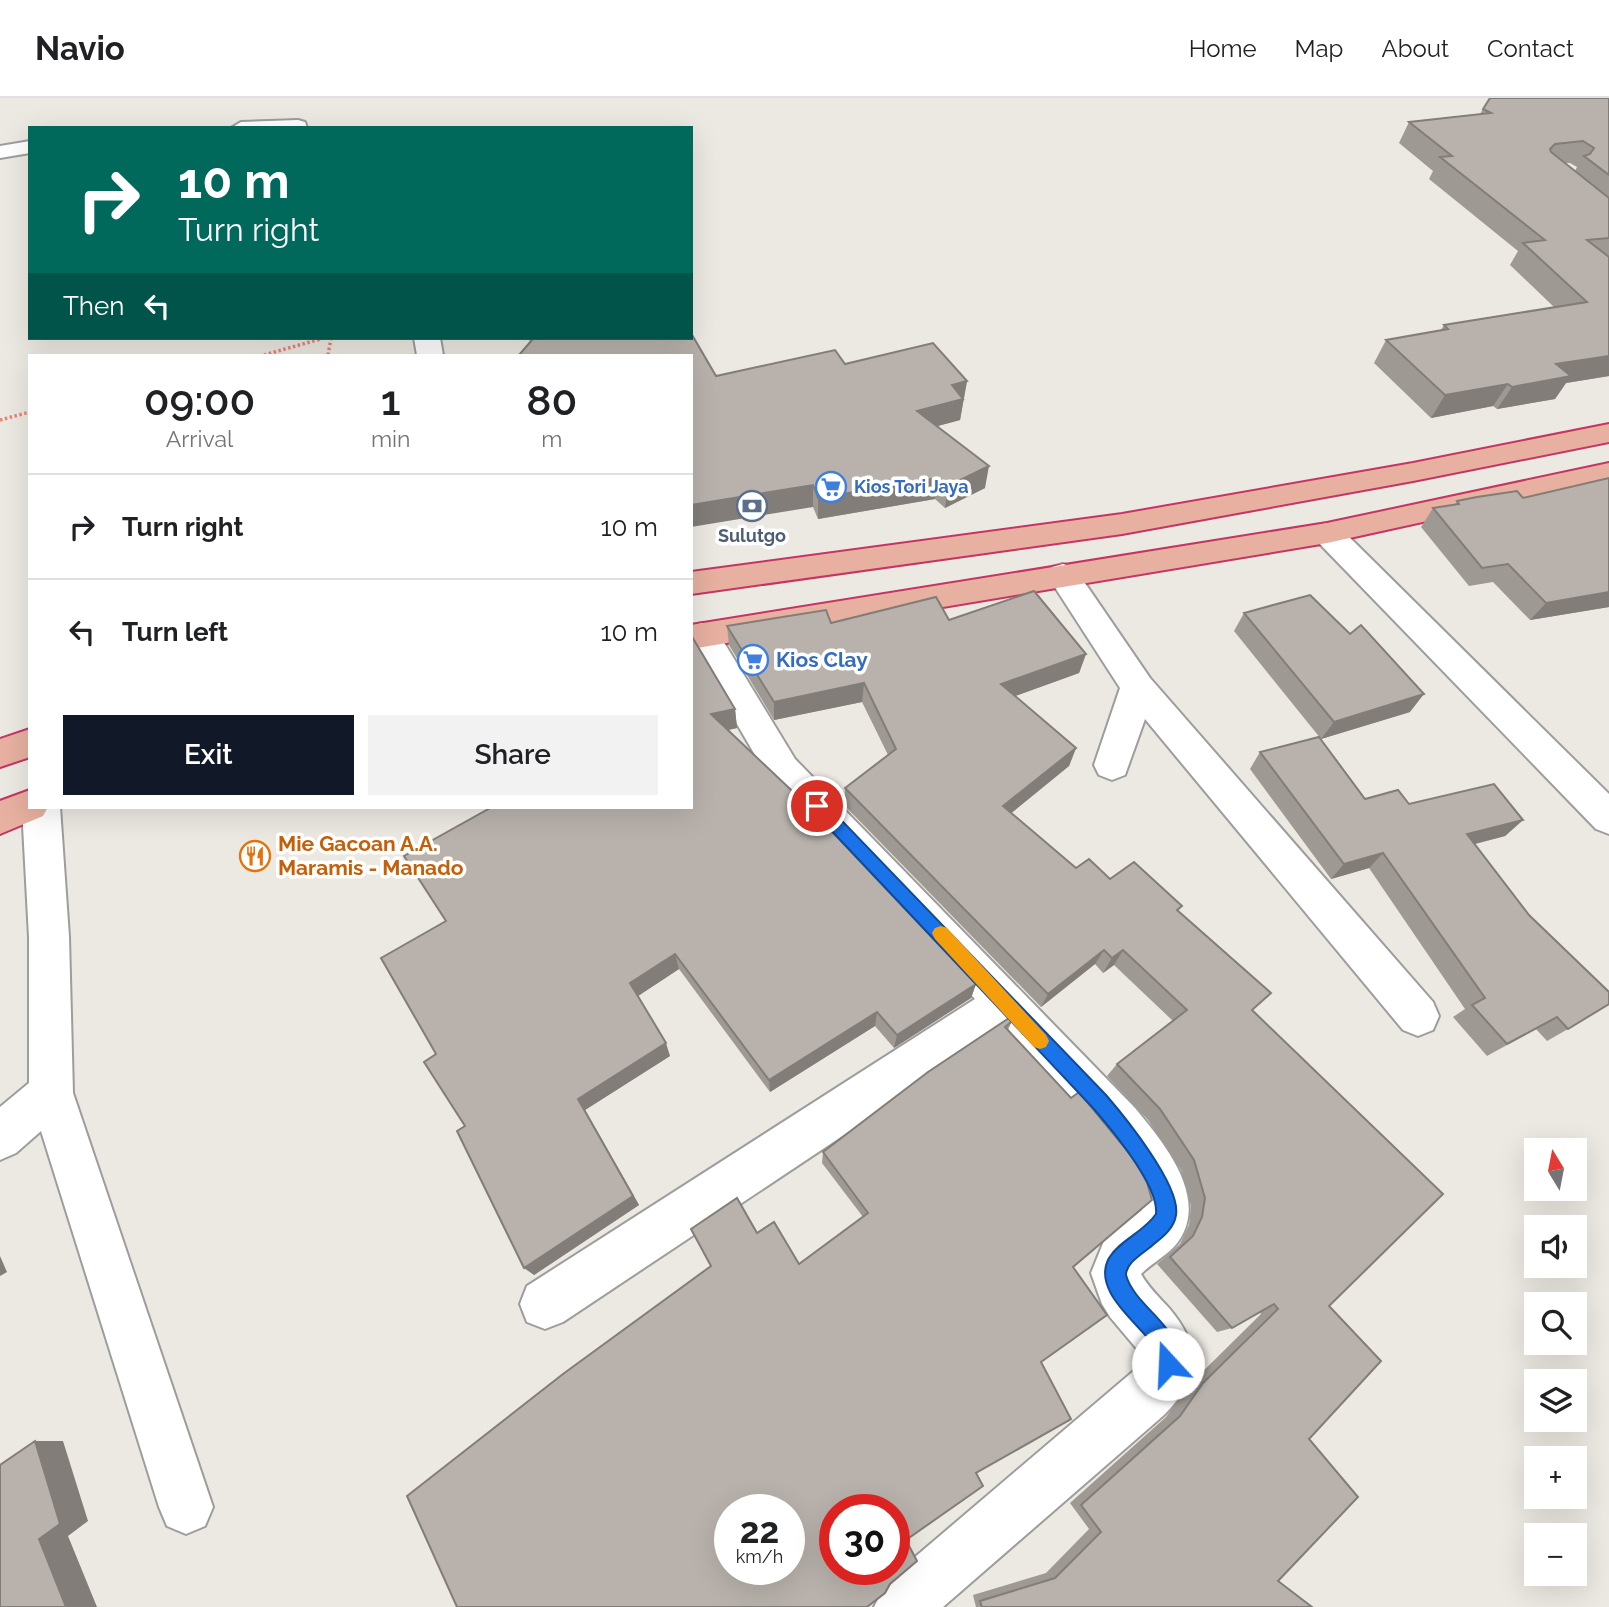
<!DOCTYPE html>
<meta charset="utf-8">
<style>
body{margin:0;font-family:Raleway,sans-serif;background:#f2f2f2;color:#202124;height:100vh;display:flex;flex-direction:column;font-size:26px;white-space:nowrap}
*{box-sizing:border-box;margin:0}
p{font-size:23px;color:#757577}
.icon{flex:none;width:38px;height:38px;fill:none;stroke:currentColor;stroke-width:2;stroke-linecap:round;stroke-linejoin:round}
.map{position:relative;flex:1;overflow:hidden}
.side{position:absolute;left:28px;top:256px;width:665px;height:455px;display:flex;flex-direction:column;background:#fff;border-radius:0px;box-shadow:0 7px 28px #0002}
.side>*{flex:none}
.hud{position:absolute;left:28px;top:28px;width:665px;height:214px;border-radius:0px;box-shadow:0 7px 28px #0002;background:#00695c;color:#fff;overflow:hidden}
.needle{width:46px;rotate:350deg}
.tools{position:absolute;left:1524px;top:1040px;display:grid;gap:14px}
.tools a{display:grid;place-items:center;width:63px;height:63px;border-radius:0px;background:#fff;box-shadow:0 7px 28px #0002;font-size:35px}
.speed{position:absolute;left:714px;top:1396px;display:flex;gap:14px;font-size:35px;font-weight:700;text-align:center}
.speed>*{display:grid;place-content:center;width:91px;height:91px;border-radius:50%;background:#fff;box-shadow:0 7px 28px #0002;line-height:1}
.speed small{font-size:18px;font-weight:400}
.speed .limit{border:10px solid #d22;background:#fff;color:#111}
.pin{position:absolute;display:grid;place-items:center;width:60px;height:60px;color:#fff;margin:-30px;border:4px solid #fff;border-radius:50%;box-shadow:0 2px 7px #0007}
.me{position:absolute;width:77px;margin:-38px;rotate:340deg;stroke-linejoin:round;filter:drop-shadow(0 0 5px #0008)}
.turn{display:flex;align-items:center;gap:24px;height:147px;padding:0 35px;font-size:32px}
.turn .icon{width:91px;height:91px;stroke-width:2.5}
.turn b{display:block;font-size:49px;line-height:60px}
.then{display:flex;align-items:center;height:66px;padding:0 35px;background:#0003;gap:14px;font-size:26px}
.eta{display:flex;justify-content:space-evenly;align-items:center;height:119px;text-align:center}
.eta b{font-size:42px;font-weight:600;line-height:49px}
.action{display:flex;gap:14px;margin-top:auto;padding:14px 35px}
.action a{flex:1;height:80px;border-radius:0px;background:#111827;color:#fff;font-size:28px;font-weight:600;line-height:80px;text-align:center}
.action a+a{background:#f2f2f2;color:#202124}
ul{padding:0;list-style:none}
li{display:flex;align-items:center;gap:21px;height:105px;padding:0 35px;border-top:2px solid #e0e0e0}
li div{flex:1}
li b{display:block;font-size:26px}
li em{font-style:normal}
header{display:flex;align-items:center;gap:42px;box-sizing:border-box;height:98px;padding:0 35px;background:#fff;border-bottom:2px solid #e0e0e0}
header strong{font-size:33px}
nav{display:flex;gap:38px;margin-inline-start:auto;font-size:24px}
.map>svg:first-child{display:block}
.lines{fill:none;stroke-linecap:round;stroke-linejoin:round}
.minor-casing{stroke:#9d9d9d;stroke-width:4}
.trunk-casing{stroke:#c43564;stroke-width:4}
.path-far1{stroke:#eb8374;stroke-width:2.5;stroke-dasharray:2 2;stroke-linecap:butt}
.path{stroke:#eb8374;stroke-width:3.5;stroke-dasharray:2.5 2.5;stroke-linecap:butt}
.minor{fill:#fff;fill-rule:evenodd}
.trunk{fill:#e7b0a0;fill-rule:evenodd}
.wall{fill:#9f9994;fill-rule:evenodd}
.shaded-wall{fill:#827d78}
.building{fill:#b9b2ac;stroke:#827d78;stroke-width:2;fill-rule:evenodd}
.route{fill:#1a73e8;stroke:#114b97;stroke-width:2}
.slow{fill:#f59e0b}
.labels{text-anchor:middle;stroke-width:7;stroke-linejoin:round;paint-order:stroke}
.far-shop-label{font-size:18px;font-weight:bold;fill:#366cbe;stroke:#fff;text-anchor:start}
.far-service-label{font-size:18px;font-weight:bold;fill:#4e5e75;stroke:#fff}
.shop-label{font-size:21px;font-weight:bold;fill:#366cbe;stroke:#fff;text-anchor:start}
.food-label{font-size:21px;font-weight:bold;fill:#c56008;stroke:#fff;text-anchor:start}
</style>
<header>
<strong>Navio</strong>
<nav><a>Home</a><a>Map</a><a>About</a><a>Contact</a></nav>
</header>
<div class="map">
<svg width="1609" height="1509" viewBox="0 0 1609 1509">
<rect width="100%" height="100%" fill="#ece9e2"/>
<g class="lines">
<g class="minor-casing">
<g id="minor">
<polygon points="298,22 305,24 307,30 231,30 241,24"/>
<polygon points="30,43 30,55 0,60 0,48"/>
<polygon points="414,240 440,240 443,257 417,257"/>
<polygon points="1327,425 1338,428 1609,696 1609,736 1596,731 1316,442 1312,435 1316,428"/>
<polygon points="1063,466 1074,469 1150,580 1433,904 1439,918 1433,932 1418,938 1403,932 1145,621 1125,677 1112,682 1099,677 1094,667 1120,590 1047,477 1052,469"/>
<path d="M702 525 714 528 795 661 1135 1010C1163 1044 1210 1099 1178 1144 1168 1157 1152 1165 1141 1176 1148 1189 1159 1199 1169 1210 1203 1250 1199 1281 1164 1317L943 1509H874L888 1482 1143 1265 1142 1257 1110 1219 1102 1206 1091 1175 1104 1143 1142 1112C1142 1068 1034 965 1003 931L563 1224 545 1231 527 1224 520 1206 527 1188 975 901 769 681 691 547V528Z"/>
<polygon points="30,697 30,709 60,709 69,839 73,995 213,1409 205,1428 186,1436 167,1428 159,1409 41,1033 16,1055 0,1062 0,1009 29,985 29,839 22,709"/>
</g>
</g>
<g class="trunk-casing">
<g id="trunk">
<polygon points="1609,326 1609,344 1413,383 1122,436 691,496 691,474 1122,416 1413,365"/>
<polygon points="1609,365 1609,383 1327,445 691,551 691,527 1327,425"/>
<polygon points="30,631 30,659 0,669 0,641"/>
<polygon points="30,692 30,709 48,709 43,718 0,736 0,703"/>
</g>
</g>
<polyline class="path-far1" points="318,242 325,240"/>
<g class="path">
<polyline points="264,257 324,240"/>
<polyline points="328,257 331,240"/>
<polyline points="0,322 30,314"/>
</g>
<use href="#minor" class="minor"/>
<use href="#trunk" class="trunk"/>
</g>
<g class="wall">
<path d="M1609 0V278L1566 285 1555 301 1497 311 1493 308 1431 320 1374 265 1386 242 1441 232 1444 227 1554 209 1510 167 1518 153 1429 81 1433 73 1399 45 1409 24 1480 16 1483 11ZM1565 65H1570L1577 69 1575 73Z"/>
<polygon points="529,240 691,240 716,278 845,266 967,283 960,322 938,328 985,390 945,410 935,401 818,421 813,409 530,244"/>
<polygon points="1457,403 1609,509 1530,522 1493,484 1469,488 1421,429 1433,410 1455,407"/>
<polygon points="1244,515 1350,536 1410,614 1321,641 1234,533"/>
<polygon points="949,522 1086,556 1079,575 1015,598 1076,650 1069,668 1011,715 1076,770 1110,781 1182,808 1178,813 1253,913 1329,1208 1309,1341 1278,1483 1312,1509 976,1509 973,1497 1046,1475 1089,1431 1070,1405 1166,1319 1188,1288 1261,1216 1260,1214 1232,1230 1217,1234 1157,1166 1180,1146 1189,1127 1191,1108 1181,1072 1148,1022 1107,978 1117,966 1173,923 1114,867 1103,875 1095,866 1041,909 844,707 845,690 888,657 862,604 774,622 729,547 727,528"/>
<polygon points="735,611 737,630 728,632 976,886 971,900 894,950 875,928 770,994 679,871 638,898 670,958 585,1012 639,1107 534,1177 465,1028 436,956 446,823"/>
<polygon points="1260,654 1365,701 1523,722 1505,738 1475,746 1568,931 1547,943 1536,931 1487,958 1453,919 1465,911 1369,770 1331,781 1250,671"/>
<polygon points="1012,923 1008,932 1073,1169 1041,1264 976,1375 906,1442 890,1486 757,1135 799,1166 863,1119 822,1065 823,1054"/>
</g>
<g class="shaded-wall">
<polygon points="1609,258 1609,278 1566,285 1555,301 1497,311 1512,289 1556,266"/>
<polygon points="967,283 960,322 915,334 917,313 952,287"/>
<polygon points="1508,286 1493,308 1431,320 1445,297"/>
<polygon points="989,368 985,390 945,410 948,388"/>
<polygon points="938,380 935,401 818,421 818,400"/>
<polygon points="813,387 813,409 691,429 691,407"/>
<polygon points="1609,494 1609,509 1530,522 1546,505"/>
<polygon points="1086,556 1079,575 996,605 1001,586"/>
<polygon points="864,585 862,604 774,622 774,604"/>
<polygon points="1424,596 1410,614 1321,641 1334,624"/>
<polygon points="735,611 737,630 714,635 711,616"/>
<polygon points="1076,650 1069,668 998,726 1003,708"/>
<polygon points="1523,722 1505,738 1451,752 1467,736"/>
<polygon points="1383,755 1369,770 1331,781 1344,766"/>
<polygon points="1104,852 1095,866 1041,909 1048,896"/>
<polygon points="1123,852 1114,867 1103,875 1112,860"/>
<polygon points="675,856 679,871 635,900 630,885"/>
<polygon points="976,886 971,900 894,950 897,937"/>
<polygon points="877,914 875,928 770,994 769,982"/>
<polygon points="666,945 670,958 585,1012 639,1107 534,1177 524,1170 578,1001"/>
<polygon points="0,1158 7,1174 0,1178"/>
<polygon points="35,1343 63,1343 88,1423 68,1438 97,1509 66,1509 39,1441"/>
</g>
<g class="building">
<polygon points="1490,0 1609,0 1609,77 1584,58 1590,56 1594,50 1583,43 1555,46 1550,51 1551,54 1609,100 1609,140 1587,142 1609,159 1609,258 1556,266 1571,278 1512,289 1508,286 1445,297 1386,242 1448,231 1444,227 1587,204 1523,145 1545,142 1440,59 1452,58 1409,24 1491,15 1483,11"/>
<polygon points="691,235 716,278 835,252 845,266 933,245 967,283 952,287 963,301 917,313 989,368 948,388 938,380 818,400 813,387 691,407 691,257 519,257 532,242 531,240 691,240"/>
<polygon points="1609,380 1609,494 1546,505 1508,466 1482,470 1433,410 1459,406 1457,403 1477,399 1517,393 1523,400"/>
<polygon points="1034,493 1086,556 1001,586 1076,650 1003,708 1076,770 1089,761 1110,781 1134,764 1182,808 1177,812 1271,895 1252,912 1443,1096 1329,1208 1381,1263 1309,1341 1358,1399 1278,1483 1312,1509 982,1509 980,1503 1055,1480 1101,1434 1081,1407 1180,1318 1203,1285 1278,1211 1274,1206 1232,1230 1170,1159 1193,1138 1202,1119 1205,1100 1194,1062 1160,1011 1117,966 1187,912 1123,852 1112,860 1104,852 1048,896 845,690 896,651 864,585 774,604 727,528 826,512 831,525 936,499 949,522"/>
<polygon points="1310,497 1350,536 1361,527 1424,596 1334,624 1244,515"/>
<polygon points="691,537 735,611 711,616 808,708 976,886 897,937 877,914 769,982 675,856 630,885 666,945 578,1001 633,1098 524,1170 457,1033 465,1028 424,964 436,956 381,860 446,823 404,758 492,709 691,709"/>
<polygon points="1319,639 1365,701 1398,692 1409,706 1494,686 1523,722 1467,736 1529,817 1609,894 1609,906 1568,931 1557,919 1507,946 1472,907 1485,900 1383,755 1344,766 1260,654"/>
<path d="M1009 920 1012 923 1005 929 1071 1000 1079 994 1134 1061 1147 1084 1152 1102 1073 1169 1107 1217 1041 1264 1071 1321 976 1375 983 1388 906 1442 917 1463 890 1486 885 1495 867 1509H457L407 1398 563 1276 711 1168 691 1131 737 1100 757 1135 774 1124 799 1166 868 1115 823 1054 928 974ZM730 1412H789V1472H730ZM835 1412H894V1472H835Z"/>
<polygon points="35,1343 60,1426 39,1441 66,1509 0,1509 0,1367"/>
</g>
<path class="route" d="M817 701 823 703 1106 997C1125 1019 1181 1088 1176 1117 1174 1130 1164 1138 1154 1146 1144 1155 1126 1164 1126 1177 1135 1211 1192 1234 1176 1273L1168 1276 1161 1273C1157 1265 1159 1255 1154 1248 1139 1225 1091 1193 1109 1160 1120 1142 1144 1134 1156 1116 1159 1087 1112 1032 1093 1010L812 712 809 708 812 703Z"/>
<polygon class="slow" points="941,828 947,830 1046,937 1049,943 1046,949 1040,951 1034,949 935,841 932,835 935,830"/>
<defs>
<g id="supermarket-ring" transform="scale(1.575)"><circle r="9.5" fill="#fff" stroke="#3f7fe0" stroke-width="1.5"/><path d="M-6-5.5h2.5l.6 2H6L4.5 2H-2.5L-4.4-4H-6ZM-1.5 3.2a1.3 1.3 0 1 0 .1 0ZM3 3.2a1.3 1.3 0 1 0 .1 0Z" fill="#3f7fe0"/></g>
<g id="bank-ring" transform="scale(1.575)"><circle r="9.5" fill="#fff" stroke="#5c6f8a" stroke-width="1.5"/><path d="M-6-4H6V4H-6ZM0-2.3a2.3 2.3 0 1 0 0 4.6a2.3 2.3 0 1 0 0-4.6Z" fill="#5c6f8a"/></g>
<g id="restaurant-ring" transform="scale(1.575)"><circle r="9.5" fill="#fff" stroke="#e8710a" stroke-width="1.5"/><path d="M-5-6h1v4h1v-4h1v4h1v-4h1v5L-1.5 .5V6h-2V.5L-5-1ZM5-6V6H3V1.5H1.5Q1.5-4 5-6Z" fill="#e8710a"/></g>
</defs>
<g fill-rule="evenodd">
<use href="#supermarket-ring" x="831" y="389"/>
<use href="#bank-ring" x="752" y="408"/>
<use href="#supermarket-ring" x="753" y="562"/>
<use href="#restaurant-ring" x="255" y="758"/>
</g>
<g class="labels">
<g class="far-shop-label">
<text x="854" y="395">Kios Tori Jaya</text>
</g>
<g class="far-service-label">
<text x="752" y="444">Sulutgo</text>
</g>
<g class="shop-label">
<text x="776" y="569">Kios Clay</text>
</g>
<g class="food-label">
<text x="278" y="753">Mie Gacoan A.A.<tspan x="278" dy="24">Maramis - Manado</tspan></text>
</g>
</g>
</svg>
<div class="tools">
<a><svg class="needle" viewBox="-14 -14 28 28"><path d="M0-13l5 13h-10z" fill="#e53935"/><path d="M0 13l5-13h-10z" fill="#757577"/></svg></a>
<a><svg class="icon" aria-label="sound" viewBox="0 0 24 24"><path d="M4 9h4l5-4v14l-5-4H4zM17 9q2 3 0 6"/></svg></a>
<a><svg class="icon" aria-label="search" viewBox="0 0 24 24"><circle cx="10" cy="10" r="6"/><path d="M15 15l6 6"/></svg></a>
<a><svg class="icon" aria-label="layers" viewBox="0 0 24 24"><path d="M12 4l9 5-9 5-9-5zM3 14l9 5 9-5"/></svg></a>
<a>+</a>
<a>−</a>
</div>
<div class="speed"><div>22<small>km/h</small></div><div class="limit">30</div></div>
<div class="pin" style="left:817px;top:708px;background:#d93025"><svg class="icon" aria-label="arrive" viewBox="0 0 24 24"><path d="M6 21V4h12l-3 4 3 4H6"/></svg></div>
<svg class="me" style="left:1168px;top:1266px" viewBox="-20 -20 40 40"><circle r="19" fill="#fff"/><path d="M0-13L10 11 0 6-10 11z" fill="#1a73e8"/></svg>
<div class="hud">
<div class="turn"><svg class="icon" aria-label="right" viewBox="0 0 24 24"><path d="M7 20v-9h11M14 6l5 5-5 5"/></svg><div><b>10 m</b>Turn right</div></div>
<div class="then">Then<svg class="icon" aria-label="left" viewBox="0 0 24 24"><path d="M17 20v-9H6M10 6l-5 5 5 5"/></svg></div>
</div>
<section class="side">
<div class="eta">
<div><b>09:00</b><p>Arrival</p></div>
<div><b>1</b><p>min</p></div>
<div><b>80</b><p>m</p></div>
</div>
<ul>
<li><svg class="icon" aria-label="right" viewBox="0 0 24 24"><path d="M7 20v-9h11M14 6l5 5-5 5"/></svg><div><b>Turn right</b></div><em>10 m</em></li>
<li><svg class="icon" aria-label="left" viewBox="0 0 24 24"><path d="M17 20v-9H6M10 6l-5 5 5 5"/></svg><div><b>Turn left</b></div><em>10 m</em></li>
</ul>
<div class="action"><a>Exit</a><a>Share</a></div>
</section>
</div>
